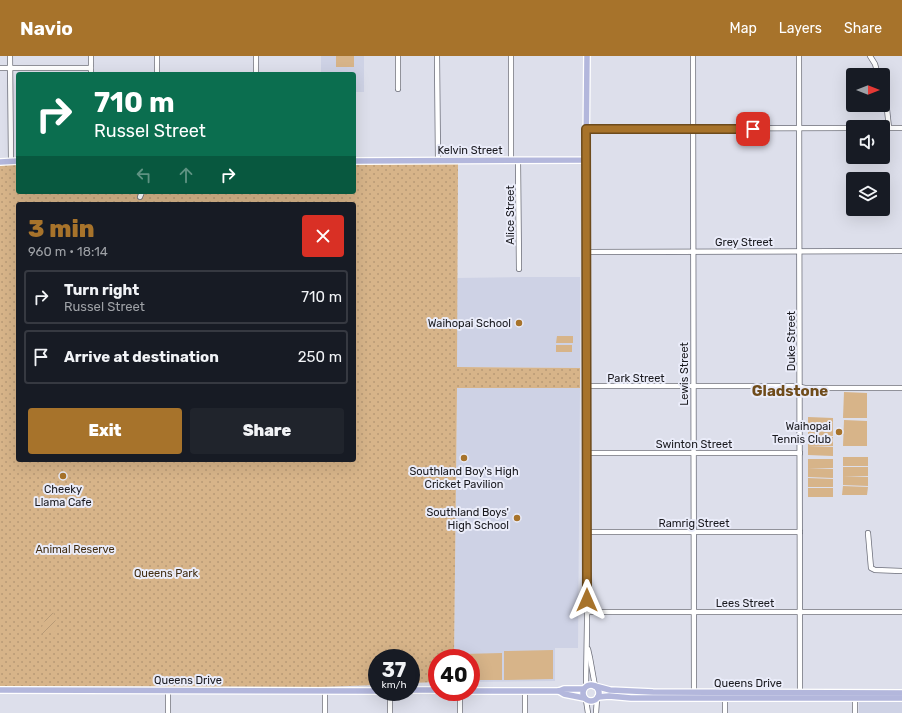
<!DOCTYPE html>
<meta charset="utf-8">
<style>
body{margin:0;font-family:Rubik,sans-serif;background:#20242c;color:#f1f3f6;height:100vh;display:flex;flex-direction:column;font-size:15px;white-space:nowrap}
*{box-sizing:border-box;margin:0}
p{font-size:13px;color:#9ea1a6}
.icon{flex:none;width:22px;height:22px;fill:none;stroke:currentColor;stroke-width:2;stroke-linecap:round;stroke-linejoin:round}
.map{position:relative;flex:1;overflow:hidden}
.sheet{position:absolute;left:16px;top:146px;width:340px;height:260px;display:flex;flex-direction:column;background:#171b24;border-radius:4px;box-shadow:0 4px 16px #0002}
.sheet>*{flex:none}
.hud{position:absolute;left:16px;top:16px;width:340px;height:122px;border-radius:4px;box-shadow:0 4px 16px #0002;background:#0b6e4f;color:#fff;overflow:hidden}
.needle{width:26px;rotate:90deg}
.tools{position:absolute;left:846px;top:12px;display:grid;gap:8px}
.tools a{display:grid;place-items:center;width:44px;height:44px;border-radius:4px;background:#171b24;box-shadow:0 4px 16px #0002;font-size:20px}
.speed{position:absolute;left:368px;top:593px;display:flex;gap:8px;font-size:20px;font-weight:700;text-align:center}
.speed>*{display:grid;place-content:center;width:52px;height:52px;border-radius:50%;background:#171b24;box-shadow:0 4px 16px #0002;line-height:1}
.speed small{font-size:10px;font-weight:400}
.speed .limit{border:6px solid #d22;background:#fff;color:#111}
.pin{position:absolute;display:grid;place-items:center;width:34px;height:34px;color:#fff;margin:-17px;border-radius:8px;box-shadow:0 2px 6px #0006}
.me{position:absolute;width:44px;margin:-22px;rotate:0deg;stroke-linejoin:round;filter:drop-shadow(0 0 3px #0008)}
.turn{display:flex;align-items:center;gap:14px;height:84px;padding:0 12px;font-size:18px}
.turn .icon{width:52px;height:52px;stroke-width:2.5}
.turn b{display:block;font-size:28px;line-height:34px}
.lanes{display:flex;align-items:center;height:38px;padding:0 12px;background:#0003;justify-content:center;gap:20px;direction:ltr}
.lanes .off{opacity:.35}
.round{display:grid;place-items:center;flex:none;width:42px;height:42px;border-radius:4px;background:#20242c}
.overview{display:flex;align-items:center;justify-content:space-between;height:68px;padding:0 12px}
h1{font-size:24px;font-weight:800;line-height:30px;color:#a7732b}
.cta{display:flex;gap:8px;margin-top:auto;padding:8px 12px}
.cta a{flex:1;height:46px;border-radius:4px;background:#a7732b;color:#fff;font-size:16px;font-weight:800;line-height:46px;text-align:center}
.cta a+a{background:#20242c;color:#f1f3f6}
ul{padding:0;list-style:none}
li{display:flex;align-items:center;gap:12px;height:54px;margin:0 8px 6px;padding:0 4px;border:2px solid #363941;border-radius:4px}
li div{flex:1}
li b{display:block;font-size:15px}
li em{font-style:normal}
header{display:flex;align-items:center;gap:24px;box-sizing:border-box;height:56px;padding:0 20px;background:#a7732b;color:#fff}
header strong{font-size:19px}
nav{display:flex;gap:22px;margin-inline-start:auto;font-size:14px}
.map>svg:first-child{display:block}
.built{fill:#ced2e5}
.grass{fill:#d7b489}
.park{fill:url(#park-dots);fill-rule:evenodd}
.garden{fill:url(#garden-furrows)}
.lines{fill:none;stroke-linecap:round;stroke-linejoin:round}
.minor-casing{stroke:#6c6e79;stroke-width:6}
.major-casing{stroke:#fff;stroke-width:8}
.minor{stroke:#fff;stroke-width:4.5}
.major{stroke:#b3b7dc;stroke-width:5.5}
.route-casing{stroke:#6d4b1c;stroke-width:10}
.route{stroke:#a7732b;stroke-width:7}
.poi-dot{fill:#a7732b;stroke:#eaecf9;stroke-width:1.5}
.labels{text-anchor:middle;stroke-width:4;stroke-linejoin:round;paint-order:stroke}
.street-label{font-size:11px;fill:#19191e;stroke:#eaecf9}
.poi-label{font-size:11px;fill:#19191e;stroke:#eaecf9;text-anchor:end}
.park-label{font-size:11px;fill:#412d12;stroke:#eaecf9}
.district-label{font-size:15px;font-weight:bold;fill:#6f4c1b;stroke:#eaecf9}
</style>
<header>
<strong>Navio</strong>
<nav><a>Map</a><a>Layers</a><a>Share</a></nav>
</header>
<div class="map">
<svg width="902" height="657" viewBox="0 0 902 657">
<defs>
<pattern id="park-dots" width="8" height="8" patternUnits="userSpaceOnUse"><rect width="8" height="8" fill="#d7b489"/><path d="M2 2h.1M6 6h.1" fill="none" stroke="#b89a76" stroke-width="1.8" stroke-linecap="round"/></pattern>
<pattern id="garden-furrows" width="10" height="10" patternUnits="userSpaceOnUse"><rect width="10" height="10" fill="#d7b489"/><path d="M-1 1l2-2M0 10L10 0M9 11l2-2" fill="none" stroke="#b89a76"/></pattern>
</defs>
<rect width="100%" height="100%" fill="#dddfeb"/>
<g class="built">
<polygon points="321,0 364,0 364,36 354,36 354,18 321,18"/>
<polygon points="523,221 580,221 580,312 457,311 457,222"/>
<polygon points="457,331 580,332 578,592 555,592 555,625 471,626 471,602 454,602"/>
<rect x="859" y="646" width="43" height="11"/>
</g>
<g class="grass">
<rect x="336" y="0" width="18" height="11"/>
<polygon points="557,280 573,280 573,287 556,287"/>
<rect x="556" y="289" width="16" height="7"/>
<polygon points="844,336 867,337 867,362 843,362"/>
<polygon points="808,361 833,362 833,371 808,370"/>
<polygon points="844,364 867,365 867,390 843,390"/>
<rect x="808" y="371" width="25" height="9"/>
<rect x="808" y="381" width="25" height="9"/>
<polygon points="808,390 833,391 833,400 808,399"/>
<rect x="843" y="401" width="25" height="9"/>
<rect x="808" y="403" width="25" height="9"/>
<rect x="843" y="411" width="25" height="9"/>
<polygon points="808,412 833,413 833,422 808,421"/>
<polygon points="843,420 868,421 868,430 843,429"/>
<polygon points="808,422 833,423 833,431 808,431"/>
<polygon points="843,430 868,431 867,439 842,439"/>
<rect x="808" y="432" width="25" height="9"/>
<polygon points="553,594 553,623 504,624 504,595"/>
<polygon points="502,597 502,624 471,624 471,602 462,602 462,598"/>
</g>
<path class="park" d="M354 108H458L457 311 580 312V332H457L454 602H437V626L411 627V602H377V629L321 631 0 630V109H18V136H354ZM18 148H354V404H18Z"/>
<path class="garden" d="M53 556 56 566 55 575 43 578 40 577C43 568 45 561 53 556Z"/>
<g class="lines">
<g class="minor-casing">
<g id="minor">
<polyline points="10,0 11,105"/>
<polyline points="91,0 91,18"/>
<polyline points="157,0 157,18"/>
<polyline points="256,0 256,18"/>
<polyline points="398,0 398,33"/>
<polyline points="437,0 438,104"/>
<polyline points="693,0 694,636"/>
<polyline points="799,0 800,638"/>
<polyline points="870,0 875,8 878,19"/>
<polyline points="0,12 91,12"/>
<polyline points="883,35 886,44 889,72"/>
<polyline points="883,72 902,72"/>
<polyline points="586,73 853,72"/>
<polyline points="511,104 511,0"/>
<polyline points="518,104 519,213"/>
<polyline points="140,141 142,136"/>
<polyline points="587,196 902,195"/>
<polyline points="587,330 796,330 805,332 902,332"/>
<polyline points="587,397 800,397"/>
<polyline points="587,476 800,476"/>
<polyline points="868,477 871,512 875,514 902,515"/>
<polyline points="587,556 902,556"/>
<polyline points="588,593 590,602 595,630"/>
<polyline points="586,630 587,567 586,104"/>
<polyline points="390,636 390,657"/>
<polyline points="460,636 460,657"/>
<polyline points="586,644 588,657"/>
<polyline points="168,657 168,635"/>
<polyline points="325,657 325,635"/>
<polyline points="525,657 525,635"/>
<polyline points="596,657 597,643"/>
<polyline points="725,657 725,640"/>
<polyline points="855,657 855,639"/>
</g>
</g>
<g class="major-casing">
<g id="major">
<polyline points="354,105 586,104 587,0"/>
<polyline points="0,106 18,105"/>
<circle cx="591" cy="637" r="8"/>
<polyline points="595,630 610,634 653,636 902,637"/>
<polyline points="0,634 377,635"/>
<polyline points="411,634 437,634"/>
<polyline points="471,635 559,635 564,633 583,633"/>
<polyline points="559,635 564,638 584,642"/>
<polyline points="598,641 609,640 631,642 902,642"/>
</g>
</g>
<use href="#minor" class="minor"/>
<use href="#major" class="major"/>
</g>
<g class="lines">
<g class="route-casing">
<polyline id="route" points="587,544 586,73 753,73"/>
</g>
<use href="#route" class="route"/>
</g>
<g class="poi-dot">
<circle cx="519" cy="267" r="4"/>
<circle cx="839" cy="376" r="4"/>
<circle cx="464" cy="402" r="4"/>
<circle cx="63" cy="420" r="4"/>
<circle cx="517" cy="462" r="4"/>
</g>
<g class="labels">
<g class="street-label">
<text x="470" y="98">Kelvin Street</text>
<text transform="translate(510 159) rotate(-90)" y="4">Alice Street</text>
<text x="744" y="190">Grey Street</text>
<text transform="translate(791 285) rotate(-90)" y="4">Duke Street</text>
<text transform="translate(684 318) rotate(-90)" y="4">Lewis Street</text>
<text x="636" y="326">Park Street</text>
<text x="694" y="392">Swinton Street</text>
<text x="694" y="471">Ramrig Street</text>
<text x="745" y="551">Lees Street</text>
<text x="188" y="628">Queens Drive</text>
<text x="748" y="631">Queens Drive</text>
</g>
<g class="poi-label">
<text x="511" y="271">Waihopai School</text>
<text x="831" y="374">Waihopai<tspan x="831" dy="13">Tennis Club</tspan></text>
<text x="464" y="419" text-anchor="middle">Southland Boy's High<tspan x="464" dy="13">Cricket Pavilion</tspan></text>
<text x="63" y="437" text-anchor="middle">Cheeky<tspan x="63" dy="13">Llama Cafe</tspan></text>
<text x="509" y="460">Southland Boys'<tspan x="509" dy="13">High School</tspan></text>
</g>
<g class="park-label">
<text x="75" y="497">Animal Reserve</text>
<text x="166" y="521">Queens Park</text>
</g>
<g class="district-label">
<text x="790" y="340">Gladstone</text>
</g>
</g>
</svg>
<div class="tools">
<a><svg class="needle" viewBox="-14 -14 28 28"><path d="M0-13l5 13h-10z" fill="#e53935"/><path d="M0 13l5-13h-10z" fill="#9ea1a6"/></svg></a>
<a><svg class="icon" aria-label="sound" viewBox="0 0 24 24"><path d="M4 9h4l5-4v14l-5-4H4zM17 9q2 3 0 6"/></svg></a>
<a><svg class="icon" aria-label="layers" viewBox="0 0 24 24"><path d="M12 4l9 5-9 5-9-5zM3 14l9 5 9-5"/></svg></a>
</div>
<div class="speed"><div>37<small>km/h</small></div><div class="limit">40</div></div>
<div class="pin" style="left:753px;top:73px;background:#d93025"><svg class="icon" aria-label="arrive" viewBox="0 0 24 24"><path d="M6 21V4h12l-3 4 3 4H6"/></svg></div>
<svg class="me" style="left:587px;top:544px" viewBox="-20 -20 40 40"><path d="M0-17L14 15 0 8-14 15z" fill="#a7732b" stroke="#fff" stroke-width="4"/></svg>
<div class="hud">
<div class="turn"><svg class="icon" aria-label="right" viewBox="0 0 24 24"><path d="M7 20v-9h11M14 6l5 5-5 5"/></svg><div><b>710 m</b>Russel Street</div></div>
<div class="lanes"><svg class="icon off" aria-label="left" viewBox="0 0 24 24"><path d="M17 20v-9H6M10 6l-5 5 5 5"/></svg><svg class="icon off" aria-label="ahead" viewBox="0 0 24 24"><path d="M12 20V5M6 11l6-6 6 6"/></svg><svg class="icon" aria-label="right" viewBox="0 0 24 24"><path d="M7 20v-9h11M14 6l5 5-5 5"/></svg></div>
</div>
<section class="sheet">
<div class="overview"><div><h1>3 min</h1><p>960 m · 18:14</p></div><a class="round" style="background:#d93025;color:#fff"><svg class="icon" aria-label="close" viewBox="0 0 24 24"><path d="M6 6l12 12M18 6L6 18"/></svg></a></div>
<ul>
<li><svg class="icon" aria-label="right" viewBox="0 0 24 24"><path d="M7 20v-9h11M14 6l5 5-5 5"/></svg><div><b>Turn right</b><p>Russel Street</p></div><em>710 m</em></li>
<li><svg class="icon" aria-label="arrive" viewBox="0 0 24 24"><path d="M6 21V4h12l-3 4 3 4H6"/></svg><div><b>Arrive at destination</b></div><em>250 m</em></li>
</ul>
<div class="cta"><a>Exit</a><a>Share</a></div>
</section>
</div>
